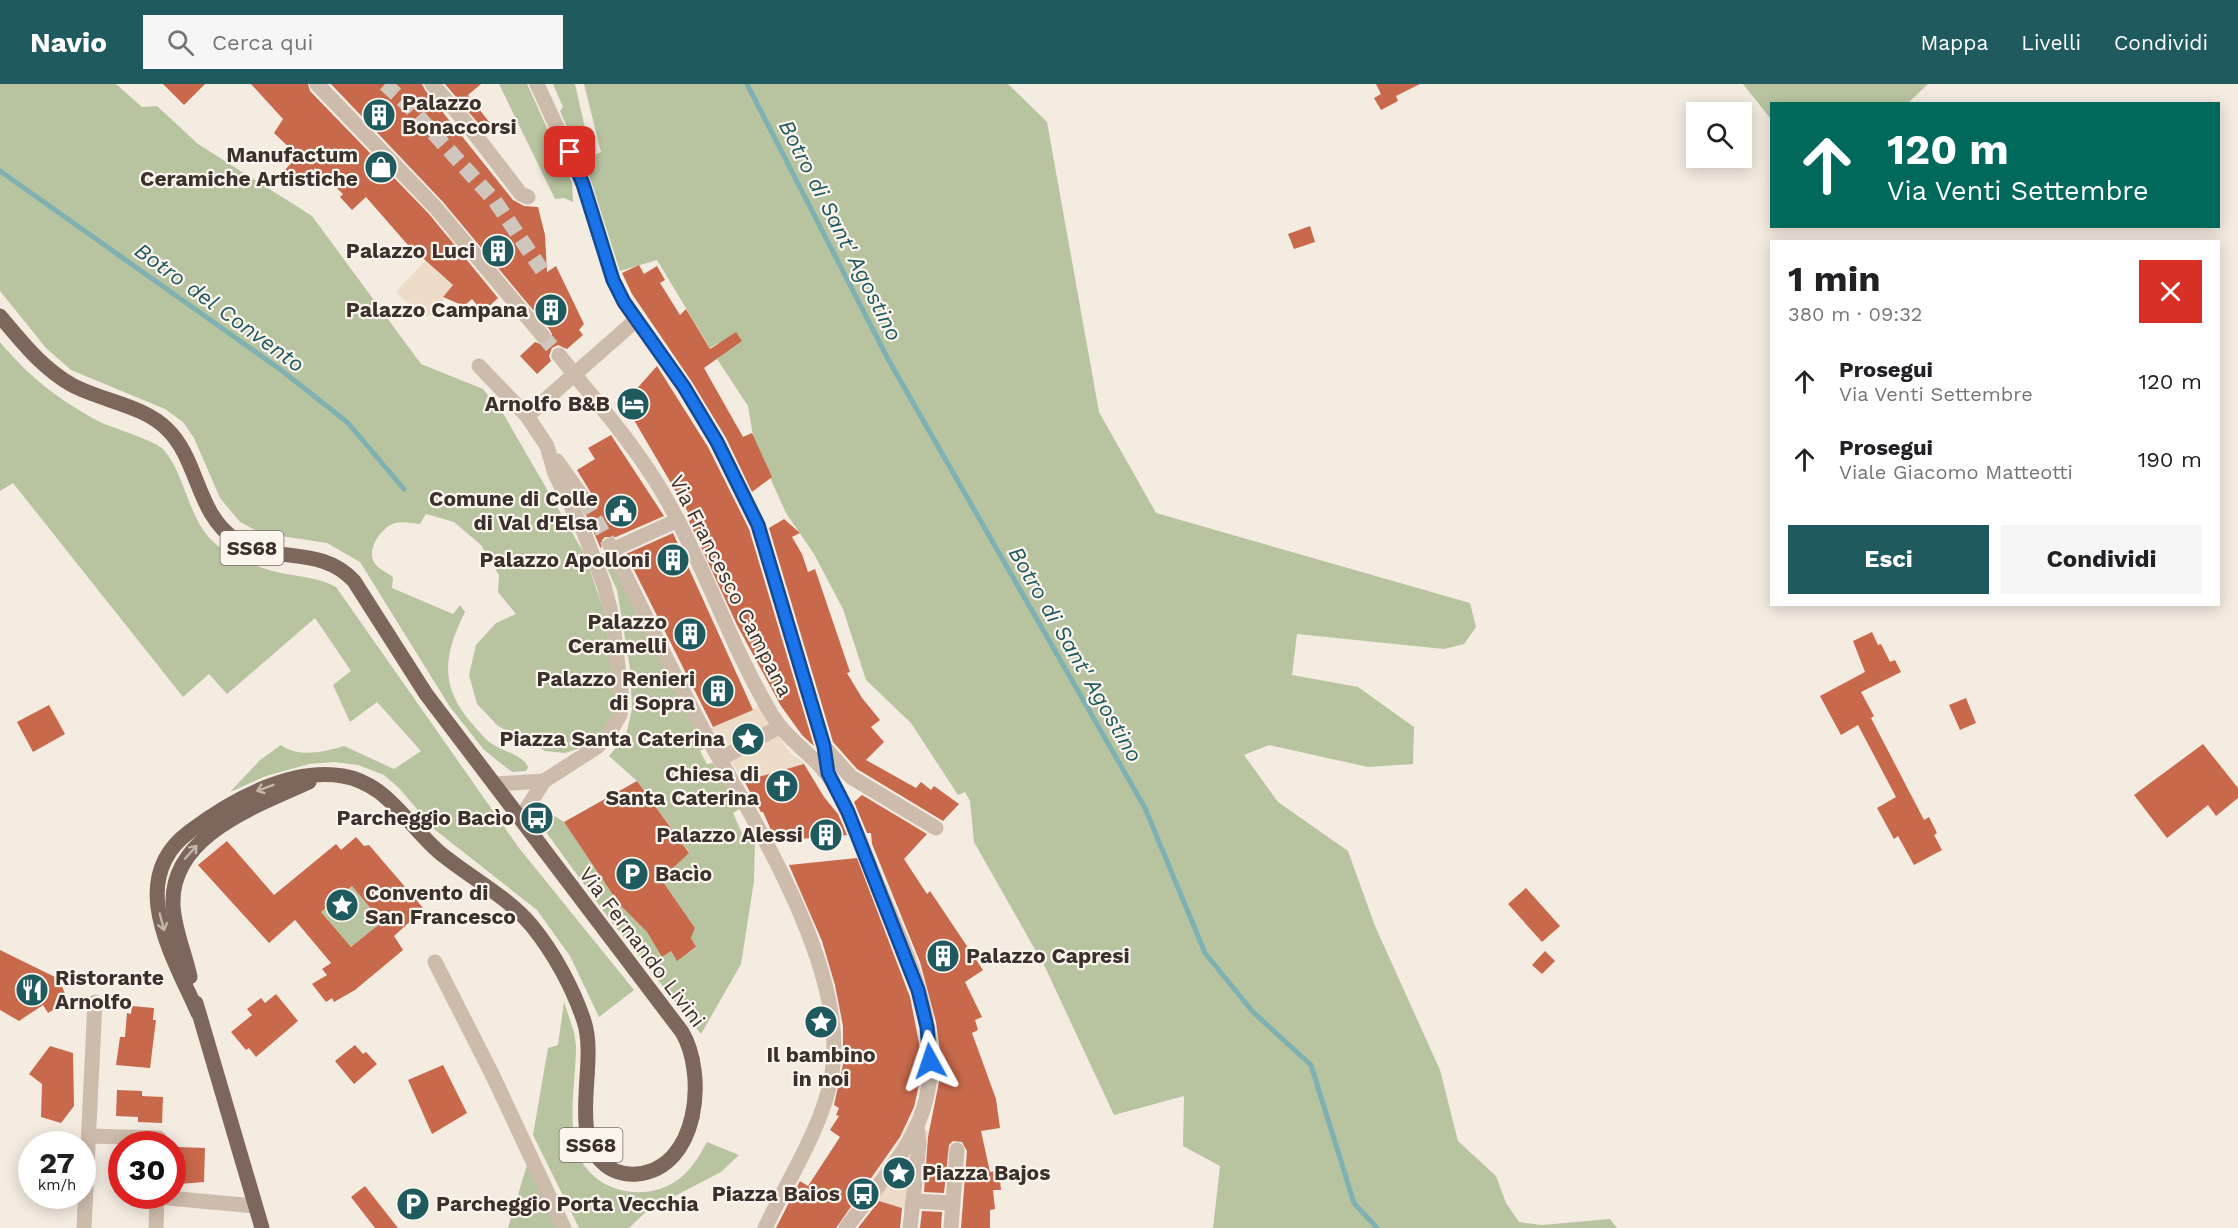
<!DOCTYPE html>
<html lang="it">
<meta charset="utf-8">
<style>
body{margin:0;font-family:"Work Sans",sans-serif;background:#f6f6f6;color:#202124;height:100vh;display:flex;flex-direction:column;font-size:22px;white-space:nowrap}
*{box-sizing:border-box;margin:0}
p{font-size:20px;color:#757577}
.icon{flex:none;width:33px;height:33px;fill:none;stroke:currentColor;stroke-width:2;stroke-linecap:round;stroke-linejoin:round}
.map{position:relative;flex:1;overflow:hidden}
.sheet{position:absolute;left:1770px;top:156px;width:450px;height:366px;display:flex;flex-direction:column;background:#fff;border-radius:0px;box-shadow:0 3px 15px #0003}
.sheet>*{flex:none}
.hud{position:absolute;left:1770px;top:18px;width:450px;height:126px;border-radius:0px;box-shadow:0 3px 15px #0003;background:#00695c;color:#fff;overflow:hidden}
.fabs{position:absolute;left:1686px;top:18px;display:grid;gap:12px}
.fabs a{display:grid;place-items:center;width:66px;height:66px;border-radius:0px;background:#fff;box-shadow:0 3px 15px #0003;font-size:30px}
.speed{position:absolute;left:18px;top:1047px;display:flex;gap:12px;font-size:30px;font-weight:700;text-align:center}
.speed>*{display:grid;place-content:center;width:78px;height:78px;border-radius:50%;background:#fff;box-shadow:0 3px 15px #0003;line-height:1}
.speed small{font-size:15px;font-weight:400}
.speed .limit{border:9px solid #d22;background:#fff;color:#111}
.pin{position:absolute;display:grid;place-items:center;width:51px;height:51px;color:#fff;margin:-26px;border-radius:12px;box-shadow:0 3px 9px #0006}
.me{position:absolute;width:66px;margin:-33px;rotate:355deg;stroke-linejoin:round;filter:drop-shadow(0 0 4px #0008)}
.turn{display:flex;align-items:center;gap:21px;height:126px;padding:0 18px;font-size:27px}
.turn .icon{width:78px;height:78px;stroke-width:2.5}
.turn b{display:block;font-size:42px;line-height:51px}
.round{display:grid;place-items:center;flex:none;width:63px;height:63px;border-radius:0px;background:#f6f6f6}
.headline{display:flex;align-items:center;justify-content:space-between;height:102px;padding:0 18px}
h1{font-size:36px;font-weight:700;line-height:45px}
.action{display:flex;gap:12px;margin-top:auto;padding:12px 18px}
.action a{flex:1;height:69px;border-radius:0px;background:#1f5a5e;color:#fff;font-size:24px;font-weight:700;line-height:69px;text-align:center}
.action a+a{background:#f6f6f6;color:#202124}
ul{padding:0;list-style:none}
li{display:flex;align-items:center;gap:18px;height:78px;padding:0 18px}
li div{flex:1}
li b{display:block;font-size:22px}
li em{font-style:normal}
header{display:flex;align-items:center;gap:36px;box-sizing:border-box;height:84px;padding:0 30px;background:#1f5a5e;color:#fff}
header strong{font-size:28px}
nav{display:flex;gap:33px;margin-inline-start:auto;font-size:21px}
.search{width:420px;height:54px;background:#f6f6f6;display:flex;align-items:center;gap:15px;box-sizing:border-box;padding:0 21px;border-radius:0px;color:#757577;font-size:22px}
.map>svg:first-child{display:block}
.green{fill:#b8c4a0}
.plaza{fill:#ecdcc8}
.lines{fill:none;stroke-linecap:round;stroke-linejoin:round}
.stream{stroke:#7fb0b2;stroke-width:5}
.building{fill:#c8694b;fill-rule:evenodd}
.pedestrian-tunnel{stroke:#cfc6bd;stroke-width:15;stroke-dasharray:15 8;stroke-linecap:butt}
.minor-tunnel{stroke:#cfc6bd;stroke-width:15;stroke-dasharray:15 8;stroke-linecap:butt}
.pedestrian{stroke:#cdbbac;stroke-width:15}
.minor{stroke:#cdbbac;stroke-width:15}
.primary{stroke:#7d675c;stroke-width:15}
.oneway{stroke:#c2b5ac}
.route-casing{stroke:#114b97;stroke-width:15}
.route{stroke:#1a73e8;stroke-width:10}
.labels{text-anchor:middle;stroke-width:4.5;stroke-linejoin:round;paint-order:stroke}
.shield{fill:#fbf5ee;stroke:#756b66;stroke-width:1.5}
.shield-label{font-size:20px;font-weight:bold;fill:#3b302b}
.poi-label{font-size:21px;font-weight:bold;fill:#3b302b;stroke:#fbf5ee;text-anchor:end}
.street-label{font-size:21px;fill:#3b302b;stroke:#fbf5ee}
.water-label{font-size:22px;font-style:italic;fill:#1f5a5e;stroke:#fbf5ee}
</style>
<header>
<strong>Navio</strong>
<div class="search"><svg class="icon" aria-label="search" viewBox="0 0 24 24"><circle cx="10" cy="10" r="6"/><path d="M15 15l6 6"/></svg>Cerca qui</div>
<nav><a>Mappa</a><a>Livelli</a><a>Condividi</a></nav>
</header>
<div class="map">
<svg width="2238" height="1144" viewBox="0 0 2238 1144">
<rect width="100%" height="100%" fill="#f4ebe1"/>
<g class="green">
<path d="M0 0H116L142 23 157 22 198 60 312 132 421 280 483 305 504 331 585 471 607 537 616 621 610 639 596 655 584 663 565 669 545 667 498 642 477 620 469 591 476 561 496 539 516 530 498 508 499 491 481 461 454 438 426 430 420 440C412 439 403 437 395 439 381 443 363 469 377 482 381 486 388 489 393 493L392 504 453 530 460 521 465 528C443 572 439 603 474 642 480 648 486 657 494 661 503 667 524 672 528 683L526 687 512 688 484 666 450 623 360 478 327 459 261 449 240 438 220 414 194 354 183 338 165 325 71 286 46 264 0 207Z"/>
<polygon points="499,0 527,0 572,99 573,118 564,114 555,115"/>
<polygon points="553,0 575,0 587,53 574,59 560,27 563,23"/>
<polygon points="584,0 1008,0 1047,38 1099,328 1156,429 1470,519 1476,543 1464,560 1444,565 1297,550 1292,591 1358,603 1414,643 1413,680 1368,683 1269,661 1244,671 1278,718 1348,767 1375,842 1440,986 1458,1057 1496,1092 1506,1119 1519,1138 1542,1141 1610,1135 1617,1144 1213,1144 1220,1082 1183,1062 1184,1012 1114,1031 1045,883 974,758 970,717 965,708 958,711 911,639 866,596 843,525 814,470 786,429 754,358 748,322 717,275 725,269 718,259 710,264 657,176 620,187 584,75 601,68"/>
<polygon points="1743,0 1928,0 1908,19 1772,20 1771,35"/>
<path d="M0 258C28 292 59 316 98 337 112 344 157 357 164 366 189 397 188 444 224 466 236 474 253 481 266 485 289 493 314 491 336 503L519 764 634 906 599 933 570 872 537 826 434 745 399 704 384 691 358 681 334 678 309 680 266 692 230 708 260 676 281 661C298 674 324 668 344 662L394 685 421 667 377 618 350 638 333 601 351 587 315 534 227 610 209 590 183 613 13 399 0 407Z"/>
<polygon points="607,467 705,664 700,667 707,680 713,679 741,724 733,729 745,756 755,751 754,797 741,880 701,950 610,836 546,748 540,735 545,726 564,738 619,820 647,848 662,872 671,867 677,876 696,864 691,854 695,844 661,795 689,768 637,697 609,672 626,651 632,625 630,584 617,506 601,471"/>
<polygon points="352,802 382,838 351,863 321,828"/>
<path d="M564 918 574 948 576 962C576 994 568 1031 576 1063 586 1104 637 1120 673 1099 689 1090 698 1074 707 1058L739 1071 721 1088 648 1126 629 1144H579L533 1051 548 964 558 961Z"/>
<polygon points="527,1081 558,1144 508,1144"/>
</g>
<g class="plaza">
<polygon points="450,150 458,160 436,187 453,201 443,213 445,229 423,233 396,208"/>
<polygon points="759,623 790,669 806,680 744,697 709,645"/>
<polygon points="908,1038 929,1048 919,1095 917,1128 872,1115 868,1102 902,1054"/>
</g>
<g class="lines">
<g class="stream">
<polyline points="747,0 888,275 1145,724 1205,869 1253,928 1311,981 1354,1119 1377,1144"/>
<polyline points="0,87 281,286 347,338 404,405"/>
</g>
</g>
<g class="building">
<polygon points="163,0 205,0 184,21"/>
<polygon points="251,0 308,0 310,7 429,130 498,214 483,228 472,215 464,222 443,213 453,201 407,160 366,113 352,126 340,113 343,110 315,84 301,102 282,89 298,72 274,49 283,35"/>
<polygon points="331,0 422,0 425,6 513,116 524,122 538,123 545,151 547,188 556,182 584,240 579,246 583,251 567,265 558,261 552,264 549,272 551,277 537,290 520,272 535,258 543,261 549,258 552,250 549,245 443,118"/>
<polygon points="445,0 481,0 468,11 490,39 483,45"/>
<polygon points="1376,0 1420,0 1396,12 1398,17 1381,26 1374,14 1381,10"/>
<polygon points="1310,142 1315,158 1294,165 1288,150"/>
<polygon points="639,181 644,190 657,182 665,196 660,199 680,231 686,225 710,265 736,248 742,257 704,284 743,353 752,349 772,393 752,408 726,354 692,298 632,210 622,189"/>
<polygon points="657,282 708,363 749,445 814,662 802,651 781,622 737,541 689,437 692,435 624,319"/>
<polygon points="611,351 664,432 616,453 605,453 602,456 601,465 583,424 590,423 594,414 577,386 595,375 588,364"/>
<polygon points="784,435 800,449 792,453 802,470 808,488 815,485 850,588 847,589 862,614 880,636 871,643 884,658 866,676 916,704 921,698 931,706 934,702 959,720 943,737 857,685 833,658 769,444"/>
<polygon points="673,449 753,626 713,643 626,470"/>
<polygon points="1872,548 1878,561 1881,560 1890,578 1895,576 1901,588 1861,608 1874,632 1871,634 1924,736 1929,733 1937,749 1934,751 1942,766 1914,781 1898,752 1894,755 1877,724 1896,713 1858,641 1841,651 1820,612 1865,588 1853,557"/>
<polygon points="1966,614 1976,639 1960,646 1949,621"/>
<polygon points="49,621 65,650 33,668 17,638"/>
<polygon points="2203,660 2238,704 2238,714 2216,732 2208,721 2167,754 2134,711"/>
<polygon points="804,680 824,713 838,730 847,751 776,757 763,728 761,728 744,697"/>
<polygon points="637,697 689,769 661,795 695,844 691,854 696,863 677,877 671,867 662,873 647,848 619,820 564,738"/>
<polygon points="862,711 927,750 904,775 927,810 930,807 983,886 965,898 982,933 975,936 978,946 972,949 996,1015 1000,1044 981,1047 990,1088 999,1087 1001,1106 993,1106 995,1125 990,1126 990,1144 961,1144 967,1067 962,1058 953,1057 949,1061 944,1109 924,1108 928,1053 939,998 940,967 936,938 920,878 872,760 871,749 867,749 854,718"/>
<path d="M356 753 364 762 369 761 424 825 394 852 403 866 355 906 334 918 332 914 326 918 312 900 327 891 322 885 331 879 295 836 269 859 198 781 227 757 274 811 336 760 341 766ZM352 802 382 838 351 863 321 828Z"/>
<polygon points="857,774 910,913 921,969 920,996 914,1023 900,1053 836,1144 776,1144 800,1097 808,1102 840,1053 830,1046 839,1032 836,1031 839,1024 834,1021 843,981 843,942 835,901 822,857 789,781"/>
<polygon points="1526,804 1560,842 1542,858 1508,820"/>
<polygon points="0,866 59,895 68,917 48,929 43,921 19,937 0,926"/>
<polygon points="1545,867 1555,877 1542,890 1532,881"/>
<polygon points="276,910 298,937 256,973 249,964 246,966 231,948 252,931 247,925 261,914 265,919"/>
<polygon points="132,922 154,924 153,936 156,936 150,984 116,981 120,953 125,953 127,929 131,930"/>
<polygon points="355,961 363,970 366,968 377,980 354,1000 335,977"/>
<polygon points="50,962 73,969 74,1022 61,1039 41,1033 42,1000 29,990"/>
<polygon points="443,981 467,1029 432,1050 408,996"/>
<polygon points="117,1006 142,1007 142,1012 163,1013 162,1039 138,1038 138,1033 116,1032"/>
<polygon points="178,1063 205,1064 204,1098 180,1100"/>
<polygon points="365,1102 398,1144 375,1144 351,1113"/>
<polygon points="879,1117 902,1124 900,1144 858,1144"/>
<polygon points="922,1127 942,1128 941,1144 920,1144"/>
</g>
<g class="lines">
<polyline class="pedestrian-tunnel" points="385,0 409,22 495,117 542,186"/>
<g class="minor-tunnel">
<polyline points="542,251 559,271"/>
<polyline points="584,415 610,461"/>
</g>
<g class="pedestrian">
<polyline points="432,0 463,35 521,110 528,113"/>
<polyline points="612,466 678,436"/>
<polyline points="720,675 779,643"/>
</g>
<g class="minor">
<polyline points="317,0 436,124 542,251"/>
<polyline points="537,0 583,100 613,196 624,218 684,303 717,358 758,441 824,662 827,689"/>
<path d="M559 271C596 318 639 365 668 418 707 487 731 563 772 631 788 658 817 672 833 699 851 731 863 765 877 799 905 868 948 950 923 1026 909 1069 872 1108 846 1144"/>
<polyline points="479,282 527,332"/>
<polyline points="557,377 584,415"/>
<path d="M610 461C645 529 677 600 715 667 761 748 844 885 833 981 828 1035 788 1095 765 1144"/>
<polyline points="826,665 851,693 936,744"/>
<polyline points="494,700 544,697"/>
<polyline points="520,735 544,697 597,663 607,653 620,631 622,615 612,532 604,501 583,446 555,390 547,362 527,332 635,237"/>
<polyline points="435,878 493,992 564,1144"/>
<polyline points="89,1052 159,1054 159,1060"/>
<polyline points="157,1113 255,1122"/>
<polyline points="913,1117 952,1119"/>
<polyline points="84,1144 95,918"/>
<polyline points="156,1144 157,1112"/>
<polyline points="910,1144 919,1061 917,1041"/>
<polyline points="951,1144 957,1066"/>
</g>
<g class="primary">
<path d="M0 232C22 258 42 284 72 301 102 317 143 321 167 345 199 376 196 430 236 456 275 481 320 460 354 497L426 610 682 948C707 990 699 1084 637 1090 624 1091 611 1087 602 1078 569 1047 598 979 584 937 573 904 554 869 532 842 507 812 469 793 439 768 417 749 401 724 378 707 368 700 355 694 343 692 290 683 230 717 189 748 125 796 173 872 198 929"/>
<path d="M190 893C185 869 174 845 173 821 170 751 257 722 309 698"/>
<polyline points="196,919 262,1144"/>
</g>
</g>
<defs><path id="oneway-shaft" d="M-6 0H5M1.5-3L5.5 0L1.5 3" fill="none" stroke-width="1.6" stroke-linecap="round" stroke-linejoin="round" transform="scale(1.5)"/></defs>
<g class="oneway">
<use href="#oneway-shaft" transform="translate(265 704) rotate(160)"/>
<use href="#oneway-shaft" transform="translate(191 768) rotate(-48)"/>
<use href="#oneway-shaft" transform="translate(162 838) rotate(75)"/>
</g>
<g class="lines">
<g class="route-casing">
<polyline id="route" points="570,68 583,100 613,196 624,218 684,303 717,358 758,441 824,662 828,689 848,728 918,906 927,943 930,977"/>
</g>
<use href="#route" class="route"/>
</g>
<defs>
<g id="building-disc" transform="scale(1.725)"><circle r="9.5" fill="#1f5a5e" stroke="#fbf5ee"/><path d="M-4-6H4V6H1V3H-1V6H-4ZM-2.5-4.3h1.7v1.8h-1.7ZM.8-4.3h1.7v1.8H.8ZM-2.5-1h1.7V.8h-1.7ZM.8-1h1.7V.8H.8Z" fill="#fff"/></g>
<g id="shop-disc" transform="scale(1.725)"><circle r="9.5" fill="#1f5a5e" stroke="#fbf5ee"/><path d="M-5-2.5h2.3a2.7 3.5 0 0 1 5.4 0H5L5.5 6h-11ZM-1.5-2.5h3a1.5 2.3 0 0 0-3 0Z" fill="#fff"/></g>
<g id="hotel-disc" transform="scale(1.725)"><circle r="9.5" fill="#1f5a5e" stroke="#fbf5ee"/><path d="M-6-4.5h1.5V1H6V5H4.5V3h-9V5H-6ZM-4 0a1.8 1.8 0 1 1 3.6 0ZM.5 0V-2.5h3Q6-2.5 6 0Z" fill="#fff"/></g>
<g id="civic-disc" transform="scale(1.725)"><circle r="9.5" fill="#1f5a5e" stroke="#fbf5ee"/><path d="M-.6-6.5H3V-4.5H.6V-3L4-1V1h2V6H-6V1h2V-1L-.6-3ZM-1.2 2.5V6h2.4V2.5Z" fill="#fff"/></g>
<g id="sight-disc" transform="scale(1.725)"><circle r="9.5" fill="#1f5a5e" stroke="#fbf5ee"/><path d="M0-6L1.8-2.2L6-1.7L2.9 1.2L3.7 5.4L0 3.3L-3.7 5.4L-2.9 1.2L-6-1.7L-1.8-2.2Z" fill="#fff"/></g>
<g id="church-disc" transform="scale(1.725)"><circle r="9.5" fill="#1f5a5e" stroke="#fbf5ee"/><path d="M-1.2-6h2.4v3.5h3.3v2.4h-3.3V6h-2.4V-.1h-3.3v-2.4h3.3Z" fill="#fff"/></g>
<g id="bus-disc" transform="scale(1.725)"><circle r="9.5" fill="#1f5a5e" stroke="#fbf5ee"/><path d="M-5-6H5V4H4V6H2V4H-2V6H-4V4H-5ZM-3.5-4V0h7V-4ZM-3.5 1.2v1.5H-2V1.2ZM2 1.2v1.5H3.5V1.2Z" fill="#fff"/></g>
<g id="parking-disc" transform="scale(1.725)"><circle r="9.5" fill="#1f5a5e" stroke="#fbf5ee"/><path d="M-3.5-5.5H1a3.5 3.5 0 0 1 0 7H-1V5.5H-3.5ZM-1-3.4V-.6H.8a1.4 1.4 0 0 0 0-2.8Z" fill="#fff"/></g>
<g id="restaurant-disc" transform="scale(1.725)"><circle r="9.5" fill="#1f5a5e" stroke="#fbf5ee"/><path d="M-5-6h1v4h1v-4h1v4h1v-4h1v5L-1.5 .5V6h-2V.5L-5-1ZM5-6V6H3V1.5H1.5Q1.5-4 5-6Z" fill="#fff"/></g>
</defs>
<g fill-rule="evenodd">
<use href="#building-disc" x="379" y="31"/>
<use href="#shop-disc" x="381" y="83"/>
<use href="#building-disc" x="498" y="167"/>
<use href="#building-disc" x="551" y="226"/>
<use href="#hotel-disc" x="633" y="320"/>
<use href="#civic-disc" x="621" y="427"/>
<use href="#building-disc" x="673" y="476"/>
<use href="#building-disc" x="690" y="550"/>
<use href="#building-disc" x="718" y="607"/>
<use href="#sight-disc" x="748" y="655"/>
<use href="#church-disc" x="782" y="702"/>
<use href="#bus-disc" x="537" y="734"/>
<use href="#building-disc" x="826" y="751"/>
<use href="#parking-disc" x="632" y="790"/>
<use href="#sight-disc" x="342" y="821"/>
<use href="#building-disc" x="943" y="872"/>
<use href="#restaurant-disc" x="32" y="906"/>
<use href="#sight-disc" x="821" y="938"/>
<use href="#sight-disc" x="899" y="1089"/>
<use href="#bus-disc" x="863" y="1110"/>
<use href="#parking-disc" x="413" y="1120"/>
</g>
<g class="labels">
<g class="shield">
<rect x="220.5" y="447" width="63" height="34" rx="4.5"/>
<rect x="559.5" y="1044" width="63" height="34" rx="4.5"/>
</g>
<g class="shield-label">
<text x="252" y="471">SS68</text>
<text x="591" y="1068">SS68</text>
</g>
<g class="poi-label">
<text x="402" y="26" text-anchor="start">Palazzo<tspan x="402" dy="24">Bonaccorsi</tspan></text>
<text x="358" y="78">Manufactum<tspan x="358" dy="24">Ceramiche Artistiche</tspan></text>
<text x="475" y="174">Palazzo Luci</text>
<text x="528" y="233">Palazzo Campana</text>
<text x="610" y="327">Arnolfo B&amp;B</text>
<text x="598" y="422">Comune di Colle<tspan x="598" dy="24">di Val d'Elsa</tspan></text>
<text x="650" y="483">Palazzo Apolloni</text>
<text x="667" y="545">Palazzo<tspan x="667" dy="24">Ceramelli</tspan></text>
<text x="695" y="602">Palazzo Renieri<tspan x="695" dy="24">di Sopra</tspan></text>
<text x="725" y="662">Piazza Santa Caterina</text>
<text x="759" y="697">Chiesa di<tspan x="759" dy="24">Santa Caterina</tspan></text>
<text x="514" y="741">Parcheggio Bacìo</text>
<text x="803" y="758">Palazzo Alessi</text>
<text x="655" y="797" text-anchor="start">Bacìo</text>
<text x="365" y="816" text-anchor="start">Convento di<tspan x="365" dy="24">San Francesco</tspan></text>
<text x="966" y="879" text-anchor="start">Palazzo Capresi</text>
<text x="55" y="901" text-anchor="start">Ristorante<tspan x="55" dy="24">Arnolfo</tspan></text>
<text x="821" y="978" text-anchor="middle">Il bambino<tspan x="821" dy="24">in noi</tspan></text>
<text x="922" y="1096" text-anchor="start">Piazza Bajos</text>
<text x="840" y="1117">Piazza Baios</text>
<text x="436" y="1127" text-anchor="start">Parcheggio Porta Vecchia</text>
</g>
<g class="street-label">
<text transform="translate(731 502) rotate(63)" y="7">Via Francesco Campana</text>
<text transform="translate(642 863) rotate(53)" y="7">Via Fernando Livini</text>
</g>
<g class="water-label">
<text transform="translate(841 146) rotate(63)" y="8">Botro di Sant' Agostino</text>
<text transform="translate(220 223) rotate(36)" y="8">Botro del Convento</text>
<text transform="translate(1076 570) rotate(60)" y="8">Botro di Sant' Agostino</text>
</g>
</g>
</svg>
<div class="fabs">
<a><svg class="icon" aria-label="search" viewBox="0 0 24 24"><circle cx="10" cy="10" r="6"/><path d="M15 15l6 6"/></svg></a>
</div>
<div class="speed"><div>27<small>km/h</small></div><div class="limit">30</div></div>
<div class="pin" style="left:570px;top:68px;background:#d93025"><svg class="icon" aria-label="arrive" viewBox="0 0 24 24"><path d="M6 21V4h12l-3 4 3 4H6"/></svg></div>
<svg class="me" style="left:930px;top:977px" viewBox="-20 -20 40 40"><path d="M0-17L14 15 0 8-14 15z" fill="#1a73e8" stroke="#fff" stroke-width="4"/></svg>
<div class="hud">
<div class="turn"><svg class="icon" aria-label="ahead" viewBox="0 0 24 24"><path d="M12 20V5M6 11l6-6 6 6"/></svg><div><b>120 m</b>Via Venti Settembre</div></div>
</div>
<section class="sheet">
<div class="headline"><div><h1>1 min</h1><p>380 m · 09:32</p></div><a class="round" style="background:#d93025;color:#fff"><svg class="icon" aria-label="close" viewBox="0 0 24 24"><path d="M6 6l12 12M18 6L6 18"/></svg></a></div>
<ul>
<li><svg class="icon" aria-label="ahead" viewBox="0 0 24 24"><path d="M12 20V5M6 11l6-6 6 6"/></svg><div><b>Prosegui</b><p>Via Venti Settembre</p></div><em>120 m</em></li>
<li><svg class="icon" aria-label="ahead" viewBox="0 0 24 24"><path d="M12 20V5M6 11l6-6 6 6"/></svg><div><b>Prosegui</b><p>Viale Giacomo Matteotti</p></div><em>190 m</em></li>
</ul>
<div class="action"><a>Esci</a><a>Condividi</a></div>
</section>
</div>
